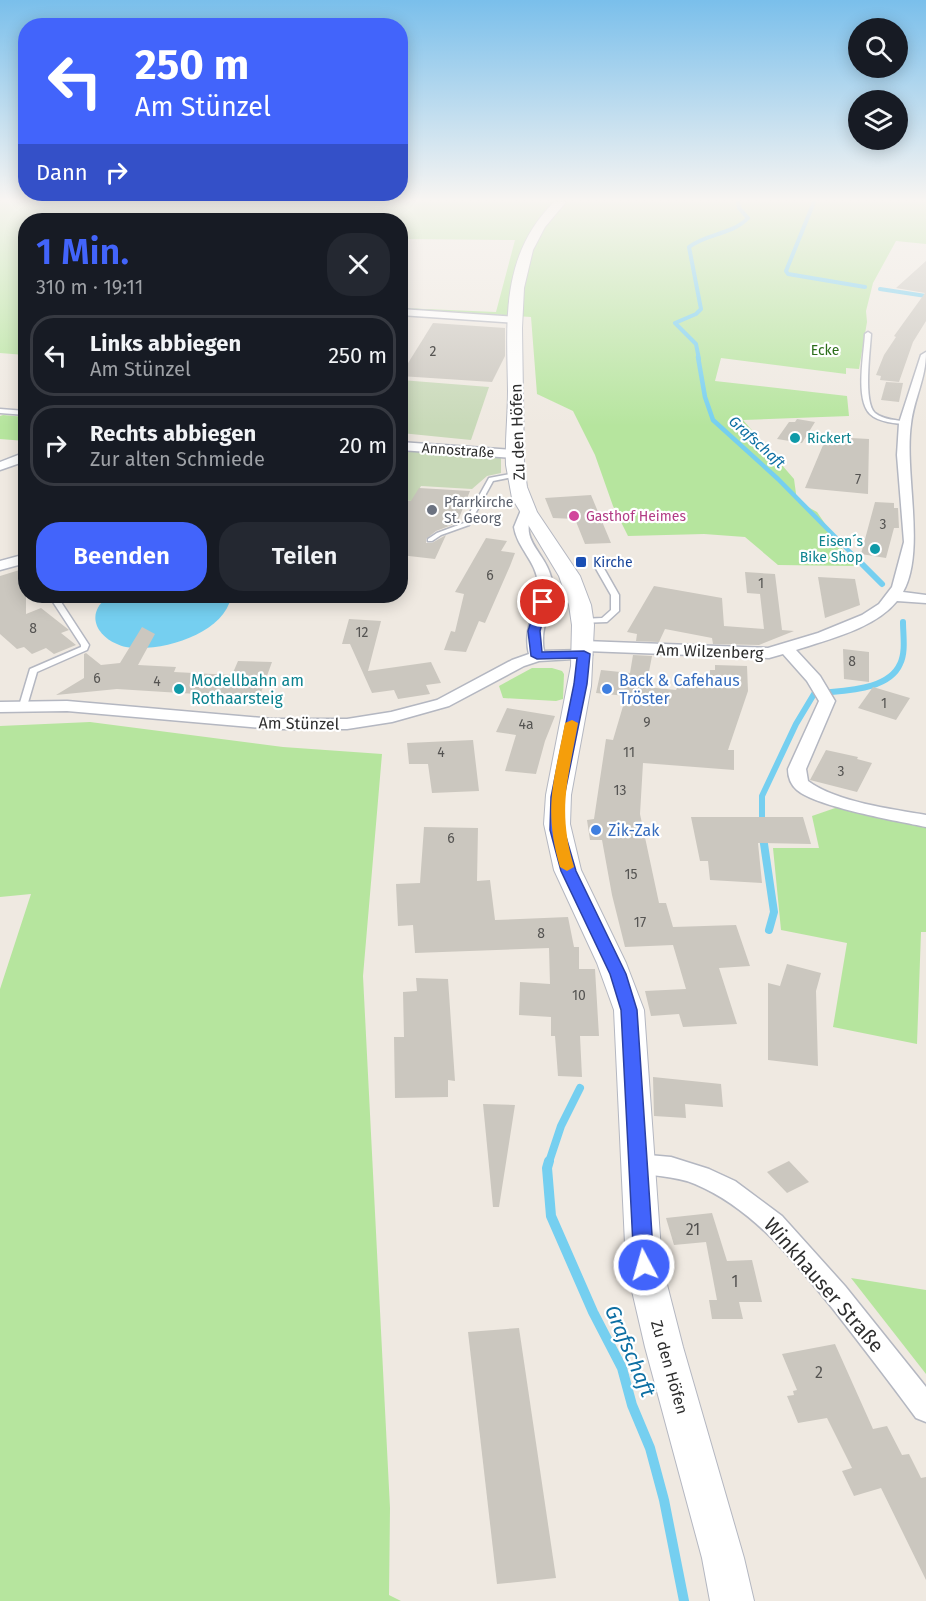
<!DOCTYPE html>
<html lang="de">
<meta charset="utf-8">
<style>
body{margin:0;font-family:"Fira Sans",sans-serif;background:#242831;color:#f1f3f6;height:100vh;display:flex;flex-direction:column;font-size:22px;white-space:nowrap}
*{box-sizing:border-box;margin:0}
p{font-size:20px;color:#9ea1a6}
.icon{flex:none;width:33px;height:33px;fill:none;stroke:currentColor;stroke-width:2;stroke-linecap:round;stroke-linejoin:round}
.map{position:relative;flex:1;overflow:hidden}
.sheet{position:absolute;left:18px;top:213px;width:390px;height:390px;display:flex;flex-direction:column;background:#171b24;border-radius:24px;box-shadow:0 3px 15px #0003}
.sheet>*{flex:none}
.hud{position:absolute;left:18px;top:18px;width:390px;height:183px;border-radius:24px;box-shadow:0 3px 15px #0003;background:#4264fb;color:#fff;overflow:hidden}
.buttons{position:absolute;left:848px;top:18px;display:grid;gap:12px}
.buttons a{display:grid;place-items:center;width:60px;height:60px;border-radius:50%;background:#171b24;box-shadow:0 3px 15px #0003;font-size:30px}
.pin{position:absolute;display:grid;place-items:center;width:51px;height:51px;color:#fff;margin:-26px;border:3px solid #fff;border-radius:50%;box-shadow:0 2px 6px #0007}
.me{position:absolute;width:66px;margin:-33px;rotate:354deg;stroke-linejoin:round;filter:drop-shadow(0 0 4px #0008)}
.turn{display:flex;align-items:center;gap:21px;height:126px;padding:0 18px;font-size:27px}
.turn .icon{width:78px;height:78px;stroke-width:2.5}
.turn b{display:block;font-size:42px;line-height:51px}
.then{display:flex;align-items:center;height:57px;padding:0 18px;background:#0003;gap:12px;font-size:22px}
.round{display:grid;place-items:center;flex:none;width:63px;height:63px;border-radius:24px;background:#242831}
.summary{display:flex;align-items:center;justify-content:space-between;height:102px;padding:0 18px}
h1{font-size:36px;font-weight:600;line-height:45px;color:#4264fb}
.button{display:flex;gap:12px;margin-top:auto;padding:12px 18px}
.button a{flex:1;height:69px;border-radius:24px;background:#4264fb;color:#fff;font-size:24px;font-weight:600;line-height:69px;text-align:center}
.button a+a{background:#242831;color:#f1f3f6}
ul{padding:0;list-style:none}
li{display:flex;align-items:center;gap:18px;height:81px;margin:0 12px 9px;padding:0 6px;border:3px solid #363941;border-radius:24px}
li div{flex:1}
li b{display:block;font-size:22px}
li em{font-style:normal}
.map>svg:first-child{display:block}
.green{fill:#b6e59e}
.cemetery{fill:#c8d9b8}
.water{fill:#75cff0}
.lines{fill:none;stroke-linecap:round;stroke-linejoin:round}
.stream-far4{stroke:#75cff0;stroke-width:4}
.stream-far3{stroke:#75cff0;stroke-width:4.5}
.stream-far2{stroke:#75cff0;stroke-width:6}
.stream-far1{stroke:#75cff0;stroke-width:8}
.stream{stroke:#75cff0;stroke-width:10}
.building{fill:#cbc7bf}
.lane-casing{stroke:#b4b7c1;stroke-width:3}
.street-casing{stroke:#b4b7c1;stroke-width:3}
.secondary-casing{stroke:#b4b7c1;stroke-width:2}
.lane{fill:#fff;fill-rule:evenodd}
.street{fill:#fff;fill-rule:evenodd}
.secondary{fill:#fff;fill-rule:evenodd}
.route{fill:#4264fb;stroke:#2b41a3;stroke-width:1.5}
.slow{fill:#f59e0b}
.culture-dot{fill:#0f9aa8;stroke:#fff;stroke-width:2}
.worship-dot{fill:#6b7280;stroke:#fff;stroke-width:2}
.hotel-dot{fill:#d1479c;stroke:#fff;stroke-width:2}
.transit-dot{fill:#1a4fb4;stroke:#fff;stroke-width:2}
.shop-dot{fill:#3f7fe0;stroke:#fff;stroke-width:2}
.labels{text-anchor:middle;stroke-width:4.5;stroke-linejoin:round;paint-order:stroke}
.far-park-label{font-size:14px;fill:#2c6e1b;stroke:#fff}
.number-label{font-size:14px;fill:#555452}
.far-culture-label{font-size:14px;fill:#0d838f;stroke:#fff;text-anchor:start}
.far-street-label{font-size:14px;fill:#2e2e2e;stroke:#fff}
.far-worship-label{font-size:14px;fill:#5b616d;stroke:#fff;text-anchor:start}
.far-hotel-label{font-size:14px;fill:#b23c85;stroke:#fff;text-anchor:start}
.far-transit-label{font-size:14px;fill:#164399;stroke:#fff;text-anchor:start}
.far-water-label{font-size:15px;font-style:italic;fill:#0d6fa3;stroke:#fff}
.street-label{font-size:16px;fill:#2e2e2e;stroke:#fff}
.culture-label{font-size:16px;fill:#0d838f;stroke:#fff;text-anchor:start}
.shop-label{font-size:16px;fill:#366cbe;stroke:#fff;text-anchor:start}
.near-number-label{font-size:16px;fill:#555452}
.near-street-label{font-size:20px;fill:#2e2e2e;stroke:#fff}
.near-water-label{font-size:21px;font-style:italic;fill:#0d6fa3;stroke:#fff}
</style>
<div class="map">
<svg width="926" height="1601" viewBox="0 0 926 1601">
<rect width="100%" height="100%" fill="#efe9e1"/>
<g class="green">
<polygon points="0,202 926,202 926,244 896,241 873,283 866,311 867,322 859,369 846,368 846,374 721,358 715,381 847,396 849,416 743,420 794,479 797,501 817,512 854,566 778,565 745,537 704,534 628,536 613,506 595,455 573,411 537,394 531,317 401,308 496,312 515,240 401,239 400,220 26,220 25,235 19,235 25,248 25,355 0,353"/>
<polygon points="3,415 25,417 25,441 0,439 0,416"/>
<polygon points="532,668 552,668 562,671 564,674 563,699 556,701 503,698 499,686"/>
<polygon points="90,722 283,747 382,754 363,976 390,1508 389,1595 401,1601 0,1601 0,989 31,894 0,897 0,726"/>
<polygon points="841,806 926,827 926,932 921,932 917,1044 833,1027 847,943 781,930 773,848 819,848 812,816"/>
<polygon points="851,1278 926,1290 926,1374"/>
</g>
<g class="cemetery">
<polygon points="401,380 489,387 471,440 401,433"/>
<polygon points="400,449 501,457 501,473 487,476 472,489 421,486 412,501 401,500"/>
</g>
<path class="water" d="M109 596H231V597C224 634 160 653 126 647 99 641 82 615 109 596Z"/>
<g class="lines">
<g class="stream-far4">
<polyline points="814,202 786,271 788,274 865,287"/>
<polyline points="880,289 926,296"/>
<path d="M699 359 696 344 675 323 696 314 701 309 689 247C707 233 732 235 748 218L739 208 738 202"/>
</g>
<polyline class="stream-far3" points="698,357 705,397 713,420 778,479 859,561"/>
<g class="stream-far2">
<polyline points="858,560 882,584"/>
<path d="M762 823V796L796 724 814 694C839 690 888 692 900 664 906 652 903 635 903 622"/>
</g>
<g class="stream-far1">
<polyline points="762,822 762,825"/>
<polyline points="763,837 774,912 769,930"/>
<polyline points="549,1162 561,1126 580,1088"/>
</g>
<polyline class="stream" points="549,1161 547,1168 551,1216 593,1312 622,1368 632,1405 650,1448 664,1500 684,1601"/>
</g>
<g class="building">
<polygon points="926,261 926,321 913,342 899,382 880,380 881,376 876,375 884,355 896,337 894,336 925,293 896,288"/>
<polygon points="433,323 505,328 505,356 492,382 400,376"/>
<polygon points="886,382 903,383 899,402 881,400"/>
<polygon points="797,419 815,422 802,443 777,439 789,422 795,422"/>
<polygon points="826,438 850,442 851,438 869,439 868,494 805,488"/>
<polygon points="419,488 470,491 457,523 436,531 426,539 426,543 432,543 446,535 435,559 400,555 400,501 411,501"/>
<polygon points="591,495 611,543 585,544 575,519 553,518 545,498"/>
<polygon points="875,502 894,503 894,508 898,508 899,528 894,528 886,558 861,554"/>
<polygon points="486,538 507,541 501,551 515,553 510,566 485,623 479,621 466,652 444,650 451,631 455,632 464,594 455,592"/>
<polygon points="26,568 26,614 41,608 69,630 61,633 76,645 54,654 46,648 32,654 24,647 17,649 0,634 0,576"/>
<polygon points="745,572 775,574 782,630 794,631 759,645 713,644 712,638 665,629 659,642 636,641 637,634 627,632 654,586 722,598 724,626 764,629 760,594 747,593"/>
<polygon points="818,577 855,579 860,605 825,618"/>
<polygon points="349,619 381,621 368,671 431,662 441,683 426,685 430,694 398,699 394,690 372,693 350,644 342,644"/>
<polygon points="142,627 155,634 138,665 176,667 174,672 232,675 238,661 272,662 259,698 117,689 56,695 84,678 84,654 86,653 101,665 120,663"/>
<polygon points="843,649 869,652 869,682 844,679"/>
<polygon points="633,655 652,656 646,687 676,690 682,678 710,683 710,670 715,670 715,665 747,666 748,691 728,750 734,750 734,770 643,763 640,814 659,903 666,903 673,927 736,925 750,966 719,968 737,1024 683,1027 679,1014 651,1016 645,991 686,989 673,945 625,947 612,895 602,840 590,840 587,820 594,819 606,739 613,740 626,696 596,693 601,670 630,673"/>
<polygon points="873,687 910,698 896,720 858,708"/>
<polygon points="507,708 555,716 545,741 536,774 505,771 516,735 496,732"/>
<polygon points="473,740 479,791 432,793 428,764 409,764 407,743"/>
<polygon points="826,750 858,757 857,759 872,763 857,792 810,780"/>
<polygon points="691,817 803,817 811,844 758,843 762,883 710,880 708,861 700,861"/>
<polygon points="424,827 478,828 477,881 490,880 495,920 568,917 574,947 579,947 579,969 595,969 599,1036 580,1036 582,1077 558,1076 555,1036 551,1036 551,1017 519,1015 520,982 550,984 549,948 415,953 413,925 398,926 396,884 420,883"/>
<polygon points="787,964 821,973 816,991 818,1066 768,1060 768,983 780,986"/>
<polygon points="416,978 448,979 455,1081 448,1080 448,1097 395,1098 394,1037 404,1037 403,992 417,991"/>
<polygon points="653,1077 721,1084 723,1107 685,1104 686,1118 654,1116"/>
<polygon points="483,1104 515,1105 499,1207 493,1207"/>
<polygon points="789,1161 809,1182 787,1193 767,1172"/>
<polygon points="712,1213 727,1261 752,1260 762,1302 739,1302 743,1319 712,1319 709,1300 717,1300 706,1242 674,1245 666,1218"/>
<polygon points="519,1328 556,1578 497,1584 468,1332"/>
<polygon points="835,1344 873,1429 887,1426 902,1455 909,1454 921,1478 926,1477 926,1580 881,1488 854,1496 842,1471 852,1468 827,1418 798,1423 787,1396 794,1395 793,1391 797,1390 782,1354"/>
</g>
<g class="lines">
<g class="lane-casing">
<g id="lane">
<path d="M868 332 871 334C870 351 863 402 875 413 883 420 898 420 907 422V424C897 424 878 422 870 414 855 399 864 354 865 334Z"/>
<polygon points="0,409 26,411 26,415 0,413"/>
<polygon points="516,473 519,475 518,476 493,481 469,525 441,535 432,541 428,541 428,539 437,533 464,523 489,478"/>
<polygon points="596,565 602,565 619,595 619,611 607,622 579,623 578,621 582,619 602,618 611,610 611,595 595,567"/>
<polygon points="54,596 60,596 61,602 89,645 87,650 37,672 27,706 26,708 20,708 19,706 30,669 81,647 81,645 53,602"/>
</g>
</g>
<g class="street-casing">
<g id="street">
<polygon points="400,309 516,317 521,320 516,323 400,315"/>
<path d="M926 352C926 379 914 398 911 424 904 473 926 551 903 592L926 595V603L897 601C874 629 829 639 796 650L820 676 835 701 806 769 808 781C836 802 892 809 926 815V827C898 821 817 807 797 790 791 785 788 777 788 769L819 701 807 681 783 654 769 658 586 651 592 655 590 658 539 661 524 666 449 706 392 722 347 729H273L67 711 0 712V702L67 701 273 719H347L391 712 437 700 512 660 529 654C522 626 539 609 538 584 537 562 517 548 514 527L521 510 528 506 535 510C516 539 545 551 551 577 558 602 538 624 544 651L583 650 576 646 584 641 768 648 818 633 862 615 879 604 892 587 904 542 897 455 899 423 921 355Z"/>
<polygon points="400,442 515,450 521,454 515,458 400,450"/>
<polygon points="26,452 26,461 0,470 0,462"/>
<polygon points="26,554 26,563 0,570 0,561"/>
<path d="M637 1154 671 1157 709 1169 735 1181 782 1216 845 1286 926 1387V1422L916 1418C889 1381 861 1345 833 1309 794 1261 754 1209 695 1184 674 1175 650 1177 629 1170L625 1163 629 1156Z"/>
</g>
</g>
<g class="secondary-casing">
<path id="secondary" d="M554 202H566L545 227 533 250 524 288 522 328 524 465 527 487 537 512 580 576 591 605 594 625 591 686 571 795 570 824 581 870 626 963 644 1010 662 1265 683 1347 744 1558 754 1601H710L702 1558 645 1347 626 1265 614 1010 597 963 554 870 544 824 546 795 571 666 572 625 569 605 559 576 512 498 506 465C505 440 508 416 508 391 507 321 500 256 554 202Z"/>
</g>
<use href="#lane" class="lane"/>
<use href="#street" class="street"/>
<use href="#secondary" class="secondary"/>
</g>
<linearGradient id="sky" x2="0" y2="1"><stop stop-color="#7abfeb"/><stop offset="0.47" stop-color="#f8f5f2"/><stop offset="1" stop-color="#f8f5f2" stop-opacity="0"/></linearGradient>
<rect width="926" height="426" fill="url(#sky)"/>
<polygon class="route" points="543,598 548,602 540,631 542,652 584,651 590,654 587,684 564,797 564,830 576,871 626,974 637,1010 654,1265 651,1270 644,1273 637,1270 634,1265 621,1010 610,974 561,871 550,830 551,797 574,684 577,658 537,659 531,656 528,631 537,602"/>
<path class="slow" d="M572 720 578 723C568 780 557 810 574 867L567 871 560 867C543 809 554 780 565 723Z"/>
<g class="culture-dot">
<circle cx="795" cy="438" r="6"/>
<circle cx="875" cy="549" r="6"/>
<circle cx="179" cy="689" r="6"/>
</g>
<circle class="worship-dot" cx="432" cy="510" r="6"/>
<circle class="hotel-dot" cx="574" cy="516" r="6"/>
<rect class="transit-dot" x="575" y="556" width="12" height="12" rx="3"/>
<g class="shop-dot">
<circle cx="607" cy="689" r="6"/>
<circle cx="596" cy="830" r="6"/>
</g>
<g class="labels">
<g class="far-park-label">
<text x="825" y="355">Ecke</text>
</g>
<g class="number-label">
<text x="433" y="356">2</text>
<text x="858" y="484">7</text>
<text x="883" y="529">3</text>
<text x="490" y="580">6</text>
<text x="761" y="588">1</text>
<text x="33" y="633">8</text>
<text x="362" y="637">12</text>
<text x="852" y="666">8</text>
<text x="97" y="683">6</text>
<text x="157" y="686">4</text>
<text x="884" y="708">1</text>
<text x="647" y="727">9</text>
<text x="526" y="729">4a</text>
<text x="441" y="757">4</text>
<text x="629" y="757">11</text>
<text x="841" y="776">3</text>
<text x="620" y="795">13</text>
<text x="451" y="843">6</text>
<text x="631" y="879">15</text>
<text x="640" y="927">17</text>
<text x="541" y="938">8</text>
<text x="579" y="1000">10</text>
</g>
<g class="far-culture-label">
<text x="807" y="443">Rickert</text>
<text x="863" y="546" text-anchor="end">Eisen´s<tspan x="863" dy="16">Bike Shop</tspan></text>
</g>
<g class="far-street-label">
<text transform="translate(458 450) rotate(4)" y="5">Annostraße</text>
</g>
<g class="far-worship-label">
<text x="444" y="507">Pfarrkirche<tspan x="444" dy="16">St. Georg</tspan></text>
</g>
<g class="far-hotel-label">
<text x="586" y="521">Gasthof Heimes</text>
</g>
<g class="far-transit-label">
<text x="593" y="567">Kirche</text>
</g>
<g class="far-water-label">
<text transform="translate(757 442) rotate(42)" y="5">Grafschaft</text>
</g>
<g class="street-label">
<text transform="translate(517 432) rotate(-92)" y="6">Zu den Höfen</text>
<text transform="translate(710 651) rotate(2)" y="6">Am Wilzenberg</text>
<text transform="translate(299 723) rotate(1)" y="6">Am Stünzel</text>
<text transform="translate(670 1367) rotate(74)" y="6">Zu den Höfen</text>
</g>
<g class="culture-label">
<text x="191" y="686">Modellbahn am<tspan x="191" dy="18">Rothaarsteig</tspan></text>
</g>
<g class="shop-label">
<text x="619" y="686">Back &amp; Cafehaus<tspan x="619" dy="18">Tröster</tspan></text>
<text x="608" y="836">Zik-Zak</text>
</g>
<g class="near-number-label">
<text x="693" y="1235">21</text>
<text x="735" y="1287">1</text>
<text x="819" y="1378">2</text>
</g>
<g class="near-street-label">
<text transform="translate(824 1285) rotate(49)" y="7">Winkhauser Straße</text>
</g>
<g class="near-water-label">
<text transform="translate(630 1351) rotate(67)" y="7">Grafschaft</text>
</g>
</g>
</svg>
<div class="buttons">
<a><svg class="icon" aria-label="search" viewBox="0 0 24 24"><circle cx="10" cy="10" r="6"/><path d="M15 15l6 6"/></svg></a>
<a><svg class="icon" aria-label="layers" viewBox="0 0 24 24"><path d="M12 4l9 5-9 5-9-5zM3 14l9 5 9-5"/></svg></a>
</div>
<div class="pin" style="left:543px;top:602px;background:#d93025"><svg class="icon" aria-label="arrive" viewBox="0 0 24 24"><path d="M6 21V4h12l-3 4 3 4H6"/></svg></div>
<svg class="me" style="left:644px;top:1265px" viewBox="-20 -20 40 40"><circle r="17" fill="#4264fb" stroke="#fff" stroke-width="3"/><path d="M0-11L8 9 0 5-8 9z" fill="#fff"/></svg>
<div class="hud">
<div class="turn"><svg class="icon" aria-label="left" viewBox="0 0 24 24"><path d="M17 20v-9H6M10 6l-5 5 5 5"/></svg><div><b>250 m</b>Am Stünzel</div></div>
<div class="then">Dann<svg class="icon" aria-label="right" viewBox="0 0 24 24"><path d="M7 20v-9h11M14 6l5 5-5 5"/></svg></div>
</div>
<section class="sheet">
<div class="summary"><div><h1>1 Min.</h1><p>310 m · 19:11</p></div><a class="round"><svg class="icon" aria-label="close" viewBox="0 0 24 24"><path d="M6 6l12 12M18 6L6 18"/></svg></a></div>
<ul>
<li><svg class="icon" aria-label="left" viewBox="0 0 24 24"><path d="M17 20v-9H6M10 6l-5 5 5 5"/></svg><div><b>Links abbiegen</b><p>Am Stünzel</p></div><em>250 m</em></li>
<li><svg class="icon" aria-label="right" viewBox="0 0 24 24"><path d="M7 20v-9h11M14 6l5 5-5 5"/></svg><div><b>Rechts abbiegen</b><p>Zur alten Schmiede</p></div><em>20 m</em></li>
</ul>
<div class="button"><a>Beenden</a><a>Teilen</a></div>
</section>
</div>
